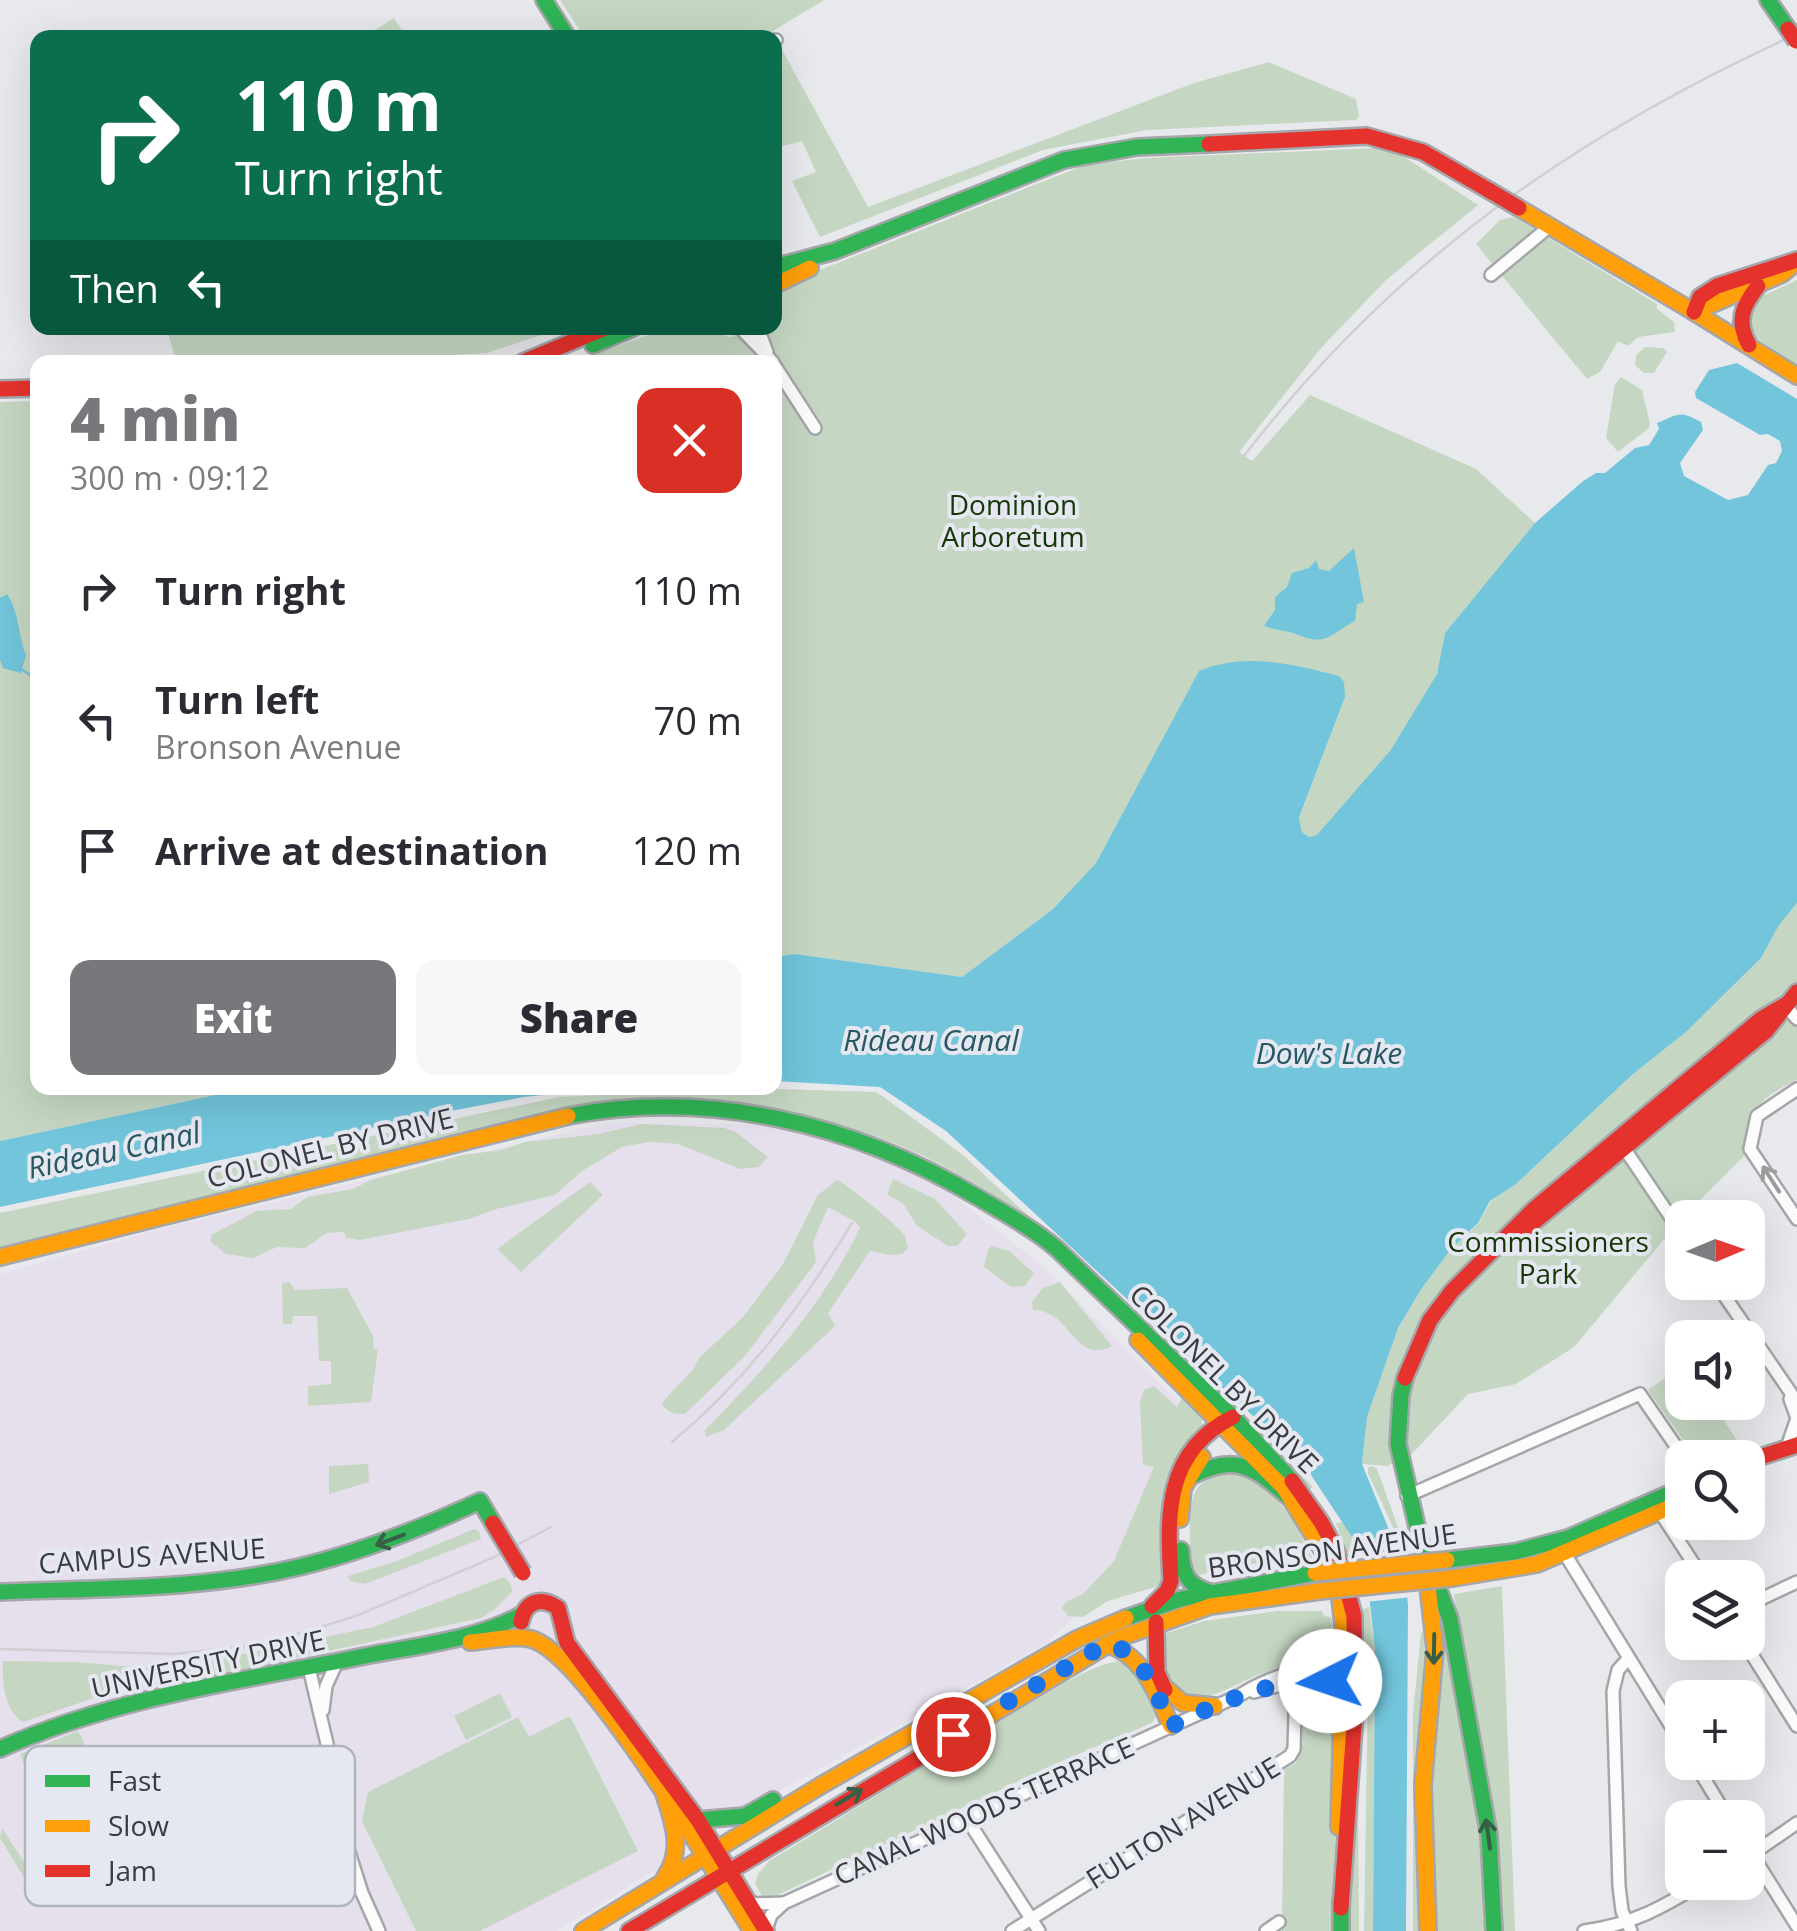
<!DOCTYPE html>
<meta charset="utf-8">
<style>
body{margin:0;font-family:"Open Sans",sans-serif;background:#f7f7f7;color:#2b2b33;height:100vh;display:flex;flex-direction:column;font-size:38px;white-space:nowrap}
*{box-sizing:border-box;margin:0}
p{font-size:32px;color:#7c7c81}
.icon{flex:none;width:55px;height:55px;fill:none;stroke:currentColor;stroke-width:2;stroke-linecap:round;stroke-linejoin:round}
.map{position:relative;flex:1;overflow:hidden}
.side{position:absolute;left:30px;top:355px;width:752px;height:740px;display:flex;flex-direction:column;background:#fff;border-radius:20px;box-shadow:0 10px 40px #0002}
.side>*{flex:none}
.top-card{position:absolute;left:30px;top:30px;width:752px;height:305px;border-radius:20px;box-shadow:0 10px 40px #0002;background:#0b6e4f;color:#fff;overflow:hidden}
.needle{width:65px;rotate:88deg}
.fabs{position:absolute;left:1665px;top:1200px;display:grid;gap:20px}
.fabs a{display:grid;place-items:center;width:100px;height:100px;border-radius:20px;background:#fff;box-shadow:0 10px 40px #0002;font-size:50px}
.pin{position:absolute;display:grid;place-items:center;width:85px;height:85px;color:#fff;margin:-42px;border:5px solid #fff;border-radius:50%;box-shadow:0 2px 10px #0007}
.me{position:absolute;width:110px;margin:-55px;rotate:266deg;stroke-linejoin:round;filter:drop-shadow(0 0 8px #0008)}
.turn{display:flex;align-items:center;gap:35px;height:210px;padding:0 40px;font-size:45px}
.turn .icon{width:130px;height:130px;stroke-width:2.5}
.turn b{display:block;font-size:70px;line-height:85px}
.then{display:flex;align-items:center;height:95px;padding:0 40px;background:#0003;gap:20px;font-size:38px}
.round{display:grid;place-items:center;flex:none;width:105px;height:105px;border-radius:20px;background:#f7f7f7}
.overview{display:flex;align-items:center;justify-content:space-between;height:170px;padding:0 40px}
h1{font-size:60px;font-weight:800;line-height:75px;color:#77787c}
.button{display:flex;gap:20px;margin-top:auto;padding:20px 40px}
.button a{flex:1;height:115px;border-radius:20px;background:#77787c;color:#fff;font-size:40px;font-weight:800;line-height:115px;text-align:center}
.button a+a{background:#f7f7f7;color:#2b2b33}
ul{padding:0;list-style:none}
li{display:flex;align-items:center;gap:30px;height:130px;padding:0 40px}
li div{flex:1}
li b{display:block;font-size:38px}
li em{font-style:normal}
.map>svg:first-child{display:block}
.education{fill:#e6e0ed}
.green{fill:#c5d7c2}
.water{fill:#72c5db}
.pier{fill:#e8e9ed}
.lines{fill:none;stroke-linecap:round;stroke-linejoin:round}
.stream{stroke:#72c5db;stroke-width:2.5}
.street-casing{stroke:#a5a6a9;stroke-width:16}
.fast-casing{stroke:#a5a6a9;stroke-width:20}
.slow-casing{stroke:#a5a6a9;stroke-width:20}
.jam-casing{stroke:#a5a6a9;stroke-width:20}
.street{stroke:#fcfcfc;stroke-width:11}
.fast{stroke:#30b455;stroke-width:15}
.slow{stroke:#ff9f0a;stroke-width:15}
.jam{stroke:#e5322d;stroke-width:15}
.tram{stroke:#d0d0d2;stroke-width:2.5}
.slow-bridge-casing{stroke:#a5a6a9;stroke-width:20;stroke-linecap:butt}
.jam-bridge-casing{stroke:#a5a6a9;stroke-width:20;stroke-linecap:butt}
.slow-bridge{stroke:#ff9f0a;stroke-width:15}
.jam-bridge{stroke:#e5322d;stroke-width:15}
.oneway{stroke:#9b9c9e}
.oneway2{stroke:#375f46}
.route{stroke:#1a73e8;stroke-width:18;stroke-dasharray:0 32.4}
.labels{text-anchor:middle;stroke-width:8;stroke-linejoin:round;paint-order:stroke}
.park-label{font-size:28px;fill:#163705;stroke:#e5e8f0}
.street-label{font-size:28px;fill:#3a3b3f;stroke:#e5e8f0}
.water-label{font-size:30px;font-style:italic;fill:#285865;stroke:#e5e8f0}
.key{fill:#e5e8f0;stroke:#b2b4bb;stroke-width:2.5}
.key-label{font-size:28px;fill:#3a3b3f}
</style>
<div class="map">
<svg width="1797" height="1931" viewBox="0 0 1797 1931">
<rect width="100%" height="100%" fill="#e8e9ed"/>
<polygon class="education" points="606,1123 781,1125 931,1178 1044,1267 1197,1421 1100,1595 1045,1644 675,1849 666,1863 557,1931 0,1931 0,1274 164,1228"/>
<g class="green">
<polygon points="560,0 824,0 763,37 584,37"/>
<polygon points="394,18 405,35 369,37 367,35"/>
<polygon points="780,46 868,207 1194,83 1269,62 1356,99 1359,117 1356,120 1147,130 1043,150 820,237 792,181 816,172 802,141 775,148 775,50"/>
<polygon points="1377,148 1403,156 1478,205 1386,280 1322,347 1239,452 1252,461 1310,395 1476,469 1535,523 1445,633 1437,674 1390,751 1340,811 1318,835 1309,837 1302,832 1299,819 1345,697 1199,672 1096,863 1053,909 962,977 795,954 775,957 775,362 573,362 668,328 687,328 731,337 750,328 775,328 775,298 782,285 1085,165 1146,158"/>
<polygon points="1514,217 1657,304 1657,309 1674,322 1675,332 1638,337 1628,346 1618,341 1600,372 1587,379 1476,244 1500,220"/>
<polygon points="1797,280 1797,366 1752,335 1745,324 1754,300"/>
<polygon points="166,328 562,328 487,353 339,362 177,362"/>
<polygon points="1645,347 1663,348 1667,352 1654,373 1644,373 1635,365 1636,355"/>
<polygon points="1621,377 1642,390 1650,424 1649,428 1618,452 1606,438 1615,384"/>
<polygon points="37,401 38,1088 248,1088 0,1141 0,402"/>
<path d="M1797 903V1080C1756 1099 1746 1113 1744 1156L1682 1218 1574 1347 1516 1384 1468 1394 1411 1455 1387 1466 1362 1464 1367 1417 1398 1328 1422 1288 1451 1249 1478 1224 1491 1201 1515 1185 1633 1074 1686 1032 1761 958 1779 925Z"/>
<path d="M745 1088 876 1092 881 1095 963 1155 1264 1435 1313 1487 1307 1491C1242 1428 1176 1365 1111 1302 1080 1273 1051 1239 1018 1213 885 1112 720 1086 559 1110L0 1251V1213L560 1097Z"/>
<polygon points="642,1124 724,1128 736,1132 768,1157 759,1167 740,1169 678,1144 650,1142 622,1147 582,1171 555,1195 496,1209 469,1219 360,1240 346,1238 344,1232 327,1233 305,1248 277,1247 253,1258 226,1254 211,1242 211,1235 257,1211 291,1209 307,1197 353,1189 371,1180 462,1155 501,1150 525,1142 599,1134"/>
<polygon points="893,1179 935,1199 967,1234 957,1246 948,1246 917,1226 903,1203 887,1195"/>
<path d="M837 1180C848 1185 893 1222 902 1232 907 1238 906 1241 908 1248L902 1254 890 1255 870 1251 828 1313 835 1326 724 1430 706 1437 705 1430C766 1368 822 1306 860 1228L856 1222 828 1207 813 1242 816 1262 745 1356 685 1414C674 1414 669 1414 662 1404L665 1399 692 1371 699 1358 743 1317 783 1264 818 1195Z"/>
<polygon points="590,1182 603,1195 521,1272 497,1249"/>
<polygon points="992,1246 1009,1251 1034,1273 1025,1286 1011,1287 984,1267 988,1249"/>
<polygon points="289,1282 295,1290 347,1288 373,1336 374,1349 378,1349 371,1402 308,1406 308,1386 331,1384 331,1361 319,1361 317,1316 293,1316 292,1324 283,1324 282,1283"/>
<path d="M1060 1282 1112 1346C1074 1366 1072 1310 1033 1310L1032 1302 1043 1288Z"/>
<polygon points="1682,1366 1682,1402 1712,1403 1743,1449 1725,1457 1695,1457 1648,1390"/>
<polygon points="1154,1386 1177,1407 1183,1395 1202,1419 1202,1432 1190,1446 1162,1585 1108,1601 1083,1617 1068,1616 1062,1608 1067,1601 1082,1595 1114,1561 1154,1467 1143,1465 1140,1401 1144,1390"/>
<polygon points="368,1464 369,1482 329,1494 329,1466"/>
<polygon points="1372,1466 1377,1469 1399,1530 1401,1545 1368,1473 1368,1468"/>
<path d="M1227 1473C1269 1473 1297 1524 1312 1558L1230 1566 1200 1575 1195 1573C1189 1556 1186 1502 1198 1487 1205 1479 1217 1475 1227 1473Z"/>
<polygon points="1344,1522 1359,1552 1346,1553 1336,1523"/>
<polygon points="474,1529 479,1531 481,1539 365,1584 350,1581 348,1576 397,1561"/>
<path d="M504 1577 508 1580 513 1591 494 1610 481 1618 189 1681 184 1678 106 1694 23 1722C4 1710 2 1682 3 1661L76 1662 145 1668 229 1657 373 1627Z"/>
<polygon points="1502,1586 1515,1931 1498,1931 1454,1594"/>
<polygon points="1369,1607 1375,1648 1373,1931 1364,1931 1368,1689 1363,1609"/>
<path d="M1278 1611H1322L1324 1616 1331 1617 1336 1648 1325 1664C1305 1669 1284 1668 1264 1673 1237 1680 1197 1716 1172 1685 1162 1671 1163 1648 1167 1633L1204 1621Z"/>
<polygon points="1445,1625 1481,1826 1488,1931 1435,1931 1431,1754 1441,1669 1441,1626"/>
<polygon points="1421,1632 1425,1634 1422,1695 1427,1697 1424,1931 1413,1931 1413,1714"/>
<path d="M1124 1660 1144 1679V1691L1156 1716 1152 1723 1053 1765 765 1901 755 1884 758 1874 769 1861C853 1811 935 1758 1020 1709 1053 1691 1087 1665 1124 1660Z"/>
<polygon points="1313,1687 1325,1691 1337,1708 1335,1931 1282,1931 1284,1769 1296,1763 1303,1743 1302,1697 1307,1689"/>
<polygon points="500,1693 512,1717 466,1740 454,1716"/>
<polygon points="570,1716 638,1851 480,1931 416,1931 362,1821 368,1792 518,1717 529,1737"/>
<polygon points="78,1731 84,1742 76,1763 31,1784 20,1754"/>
<polygon points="1358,1786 1359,1931 1349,1931 1350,1875"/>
<polygon points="2,1828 39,1885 28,1884 0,1838"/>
</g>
<g class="water">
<path d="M1737 363 1797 399V903L1779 925 1761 958 1686 1032 1633 1074 1515 1185 1490 1201 1478 1223 1451 1249 1422 1288 1398 1328 1367 1417 1362 1464 1397 1549 1405 1575 1408 1605 1406 1931H1373L1375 1648 1367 1578 1352 1537 1309 1472 1281 1442 946 1131 880 1087 775 1081V957L795 954 962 977 1053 909 1096 863 1199 671C1246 652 1292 664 1339 676L1344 682 1345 697 1299 818 1302 832 1309 837 1317 835 1390 751 1437 674 1445 633 1535 523 1582 482 1596 473H1605L1635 448 1649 445 1659 429 1657 423C1678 415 1678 409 1701 422L1703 430 1680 463 1684 476 1728 500 1748 495 1768 465 1776 463 1782 451 1780 441 1768 434 1760 435 1696 398 1695 392 1709 370Z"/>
<path d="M1354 548 1364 602 1357 604 1355 621C1329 635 1326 647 1296 634 1286 630 1274 630 1264 626L1275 610V597L1287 587 1292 573 1309 568 1316 560 1319 569 1329 571Z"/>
<path d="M7 594C19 611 18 635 26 655L21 673 3 668 0 660V598Z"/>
<polygon points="248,1088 613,1088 524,1097 456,1110 0,1207 0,1141"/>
</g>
<polygon class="pier" points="1403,1550 1412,1597 1365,1602 1355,1555"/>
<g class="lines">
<polyline class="stream" points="23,670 38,681"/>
<g class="street-casing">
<g id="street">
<polyline points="775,41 776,40"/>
<polyline points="1491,275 1550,226"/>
<polyline points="740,328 773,362"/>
<polyline points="758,328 767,352"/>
<polyline points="775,366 815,428"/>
<polyline points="1785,1005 1797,1019"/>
<polyline points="1797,1089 1757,1116 1750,1149 1797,1219"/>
<polyline points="1620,1142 1682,1234"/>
<polyline points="1715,1282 1797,1402"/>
<polyline points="1786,1450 1797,1418 1790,1399"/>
<polyline points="1407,1496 1640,1394 1684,1458"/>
<polyline points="1658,1509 1703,1578"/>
<polyline points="1565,1554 1682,1744"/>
<polyline points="1748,1605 1797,1582"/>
<polyline points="1744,1642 1797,1726"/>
<polyline points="1628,1659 1618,1670 1613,1691 1619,1886 1622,1911 1631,1931"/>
<polyline points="309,1668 329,1752 340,1824 362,1893 379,1931"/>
<polyline points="1254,1692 1296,1681 1348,1680"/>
<polyline points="323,1710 326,1686 337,1662"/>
<polyline points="1694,1762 1728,1818"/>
<polyline points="967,1819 1039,1931"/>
<polyline points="1748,1848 1797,1926"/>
<polyline points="1748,1857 1797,1823"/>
<polyline points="749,1904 784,1903"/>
<path d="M766 1930 771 1915 784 1903 1240 1695C1273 1674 1308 1664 1348 1673"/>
<polyline points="1012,1931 1290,1756 1294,1749 1296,1681"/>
<polyline points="1266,1931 1279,1922"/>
<path d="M1584 1931C1632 1925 1663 1907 1704 1882"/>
</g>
</g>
<g class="fast-casing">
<g id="fast">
<polyline points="544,0 568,38"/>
<polyline points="1768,0 1788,29"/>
<polyline points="775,267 835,251 1064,160 1137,147 1209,144"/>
<polyline points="593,345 633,328"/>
<path d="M568 1116C711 1089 855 1124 979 1198 1006 1214 1032 1228 1056 1248L1235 1419 1292 1481"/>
<polyline points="1405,1378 1401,1395 1398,1444 1421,1544 1450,1619 1489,1835 1494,1931"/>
<path d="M1190 1477C1237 1451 1257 1469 1293 1501"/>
<path d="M1181 1550C1182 1573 1187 1586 1210 1592"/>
<polyline points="1447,1560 1515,1552 1568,1538 1682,1488"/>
<path d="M0 1592C100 1588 201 1590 299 1567 362 1552 422 1528 480 1501L493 1523"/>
<polyline points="1126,1618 1181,1599 1315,1573"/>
<path d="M0 1749C115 1697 242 1681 365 1656 416 1646 475 1640 521 1615"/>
<polyline points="698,1820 745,1816 773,1800"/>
<polyline points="1341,1900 1341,1931"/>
</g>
</g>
<g class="slow-casing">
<g id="slow">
<polyline points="1519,208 1694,312"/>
<polyline points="775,285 810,268"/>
<polyline points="1694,312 1797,376"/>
<polyline points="1694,312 1782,274 1797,262"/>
<polyline points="0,1257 568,1116"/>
<polyline points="1138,1340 1284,1488 1326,1556 1340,1598 1344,1633 1339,1827"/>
<polyline points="1180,1519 1183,1488 1202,1457"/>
<polyline points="1427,1576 1435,1649 1423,1785 1428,1931"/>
<polyline points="1453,1578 1537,1564 1682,1502"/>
<path d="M470 1642C488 1641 515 1634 531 1639 586 1654 716 1875 752 1931"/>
<path d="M1106 1644C1144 1655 1156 1693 1171 1726"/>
<polyline points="1162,1685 1183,1703 1215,1706"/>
<polyline points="964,1731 1119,1638 1210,1606 1320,1591"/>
<path d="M662 1788C672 1818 685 1849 665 1877"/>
<polyline points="583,1931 820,1786 1077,1639 1126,1618"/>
</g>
</g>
<g class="jam-casing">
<g id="jam">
<polyline points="1209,144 1367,136 1423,152 1490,191"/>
<polyline points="1694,312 1700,297 1717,286 1797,260"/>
<path d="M1749 345C1736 322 1742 306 1758 286"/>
<polyline points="523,362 605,328"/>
<polyline points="0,389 38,388"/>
<polyline points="1522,1232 1766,1031 1797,992"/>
<polyline points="1405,1378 1430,1320 1452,1291 1534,1209 1761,1019 1785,1005"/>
<polyline points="1748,1461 1797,1445"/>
<polyline points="1292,1481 1321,1522 1337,1552 1354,1616 1355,1712 1341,1908"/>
<path d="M1152 1606 1167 1591 1171 1581C1167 1516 1164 1451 1233 1417"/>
<path d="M521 1622C525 1601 541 1596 558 1608L567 1643 698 1820 766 1931"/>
<polyline points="1156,1622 1157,1672 1165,1690"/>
<polyline points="629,1931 964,1731"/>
</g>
</g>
<use href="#street" class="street"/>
<use href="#fast" class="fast"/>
<use href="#slow" class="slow"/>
<use href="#jam" class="jam"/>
<g class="tram">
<path d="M1244 456C1393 262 1576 134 1797 34"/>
<path d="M672 1442C747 1380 802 1305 852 1223"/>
<polyline points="0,1649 174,1654 264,1644 356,1616 492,1558 551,1527"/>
</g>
<g class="slow-bridge-casing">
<g id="slow-bridge">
<polyline points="1315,1573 1447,1560"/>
<polyline points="1320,1591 1453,1578"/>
</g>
</g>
<g class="jam-bridge-casing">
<g id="jam-bridge">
<polyline points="1788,29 1796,41"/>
<polyline points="1490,191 1519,208"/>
<polyline points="493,1523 523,1573"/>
</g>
</g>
<use href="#slow-bridge" class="slow-bridge"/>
<use href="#jam-bridge" class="jam-bridge"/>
</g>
<defs><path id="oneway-shaft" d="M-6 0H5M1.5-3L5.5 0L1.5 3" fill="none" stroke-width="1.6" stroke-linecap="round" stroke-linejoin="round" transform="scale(2.5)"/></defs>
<use class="oneway" href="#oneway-shaft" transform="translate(1771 1179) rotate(-123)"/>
<g class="oneway2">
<use href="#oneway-shaft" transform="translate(390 1540) rotate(159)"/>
<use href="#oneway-shaft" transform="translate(1434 1649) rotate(91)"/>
<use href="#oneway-shaft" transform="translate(849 1797) rotate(-31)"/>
<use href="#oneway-shaft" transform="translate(1488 1834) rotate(-98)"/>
</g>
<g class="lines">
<path class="route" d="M953 1734 1106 1644C1143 1649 1157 1696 1171 1726 1222 1702 1273 1678 1330 1681"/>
</g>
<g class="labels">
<g class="park-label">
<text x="1013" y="515">Dominion<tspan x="1013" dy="32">Arboretum</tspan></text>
<text x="1548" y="1252">Commissioners<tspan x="1548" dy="32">Park</tspan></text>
</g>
<g class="street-label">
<text transform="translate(330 1148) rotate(-14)" y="10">COLONEL BY DRIVE</text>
<text transform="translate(1224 1379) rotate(45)" y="10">COLONEL BY DRIVE</text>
<text transform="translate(1332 1551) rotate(-8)" y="10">BRONSON AVENUE</text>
<text transform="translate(152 1556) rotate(-4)" y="10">CAMPUS AVENUE</text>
<text transform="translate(208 1664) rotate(-12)" y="10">UNIVERSITY DRIVE</text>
<text transform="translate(984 1811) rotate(-24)" y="10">CANAL WOODS TERRACE</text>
<text transform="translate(1183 1823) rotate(-32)" y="10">FULTON AVENUE</text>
</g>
<g class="water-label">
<text x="931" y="1051">Rideau Canal</text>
<text x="1329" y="1064">Dow's Lake</text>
<text transform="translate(114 1151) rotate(-12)" y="10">Rideau Canal</text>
</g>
</g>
<rect x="25" y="1746" width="330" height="160" rx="15" class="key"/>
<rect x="45" y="1775" width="45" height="12" fill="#30b455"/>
<rect x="45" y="1820" width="45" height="12" fill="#ff9f0a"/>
<rect x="45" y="1865" width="45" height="12" fill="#e5322d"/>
<g class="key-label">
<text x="108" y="1791">Fast</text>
<text x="108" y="1836">Slow</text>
<text x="108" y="1881">Jam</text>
</g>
</svg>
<div class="fabs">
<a><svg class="needle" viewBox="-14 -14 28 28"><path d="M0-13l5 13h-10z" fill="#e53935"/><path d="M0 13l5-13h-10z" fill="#7c7c81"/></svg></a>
<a><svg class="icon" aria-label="sound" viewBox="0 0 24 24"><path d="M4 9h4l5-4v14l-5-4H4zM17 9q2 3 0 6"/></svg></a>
<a><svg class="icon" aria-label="search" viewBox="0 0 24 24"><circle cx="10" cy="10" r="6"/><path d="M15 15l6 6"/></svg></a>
<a><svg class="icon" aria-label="layers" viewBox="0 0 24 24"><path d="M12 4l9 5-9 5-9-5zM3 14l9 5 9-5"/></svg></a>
<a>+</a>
<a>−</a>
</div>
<div class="pin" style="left:953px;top:1734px;background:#d93025"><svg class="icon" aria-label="arrive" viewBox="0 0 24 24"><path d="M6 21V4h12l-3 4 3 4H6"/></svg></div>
<svg class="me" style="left:1330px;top:1681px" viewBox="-20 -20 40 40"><circle r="19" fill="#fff"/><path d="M0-13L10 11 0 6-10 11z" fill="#1a73e8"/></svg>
<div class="top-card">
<div class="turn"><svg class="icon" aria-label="right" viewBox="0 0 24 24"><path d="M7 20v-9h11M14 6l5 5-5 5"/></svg><div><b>110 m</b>Turn right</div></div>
<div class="then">Then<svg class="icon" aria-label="left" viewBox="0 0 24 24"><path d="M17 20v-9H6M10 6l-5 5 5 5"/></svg></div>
</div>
<section class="side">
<div class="overview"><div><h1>4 min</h1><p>300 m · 09:12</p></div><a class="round" style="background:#d93025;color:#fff"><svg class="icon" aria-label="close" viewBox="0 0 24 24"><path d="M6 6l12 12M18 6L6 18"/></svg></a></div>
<ul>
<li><svg class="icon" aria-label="right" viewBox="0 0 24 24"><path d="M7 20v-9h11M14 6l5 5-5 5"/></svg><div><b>Turn right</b></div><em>110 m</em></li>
<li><svg class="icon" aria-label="left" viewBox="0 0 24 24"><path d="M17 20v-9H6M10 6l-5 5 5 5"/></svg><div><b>Turn left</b><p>Bronson Avenue</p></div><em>70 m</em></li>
<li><svg class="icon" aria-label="arrive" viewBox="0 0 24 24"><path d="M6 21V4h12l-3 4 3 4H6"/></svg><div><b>Arrive at destination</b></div><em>120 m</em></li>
</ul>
<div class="button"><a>Exit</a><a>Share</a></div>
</section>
</div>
